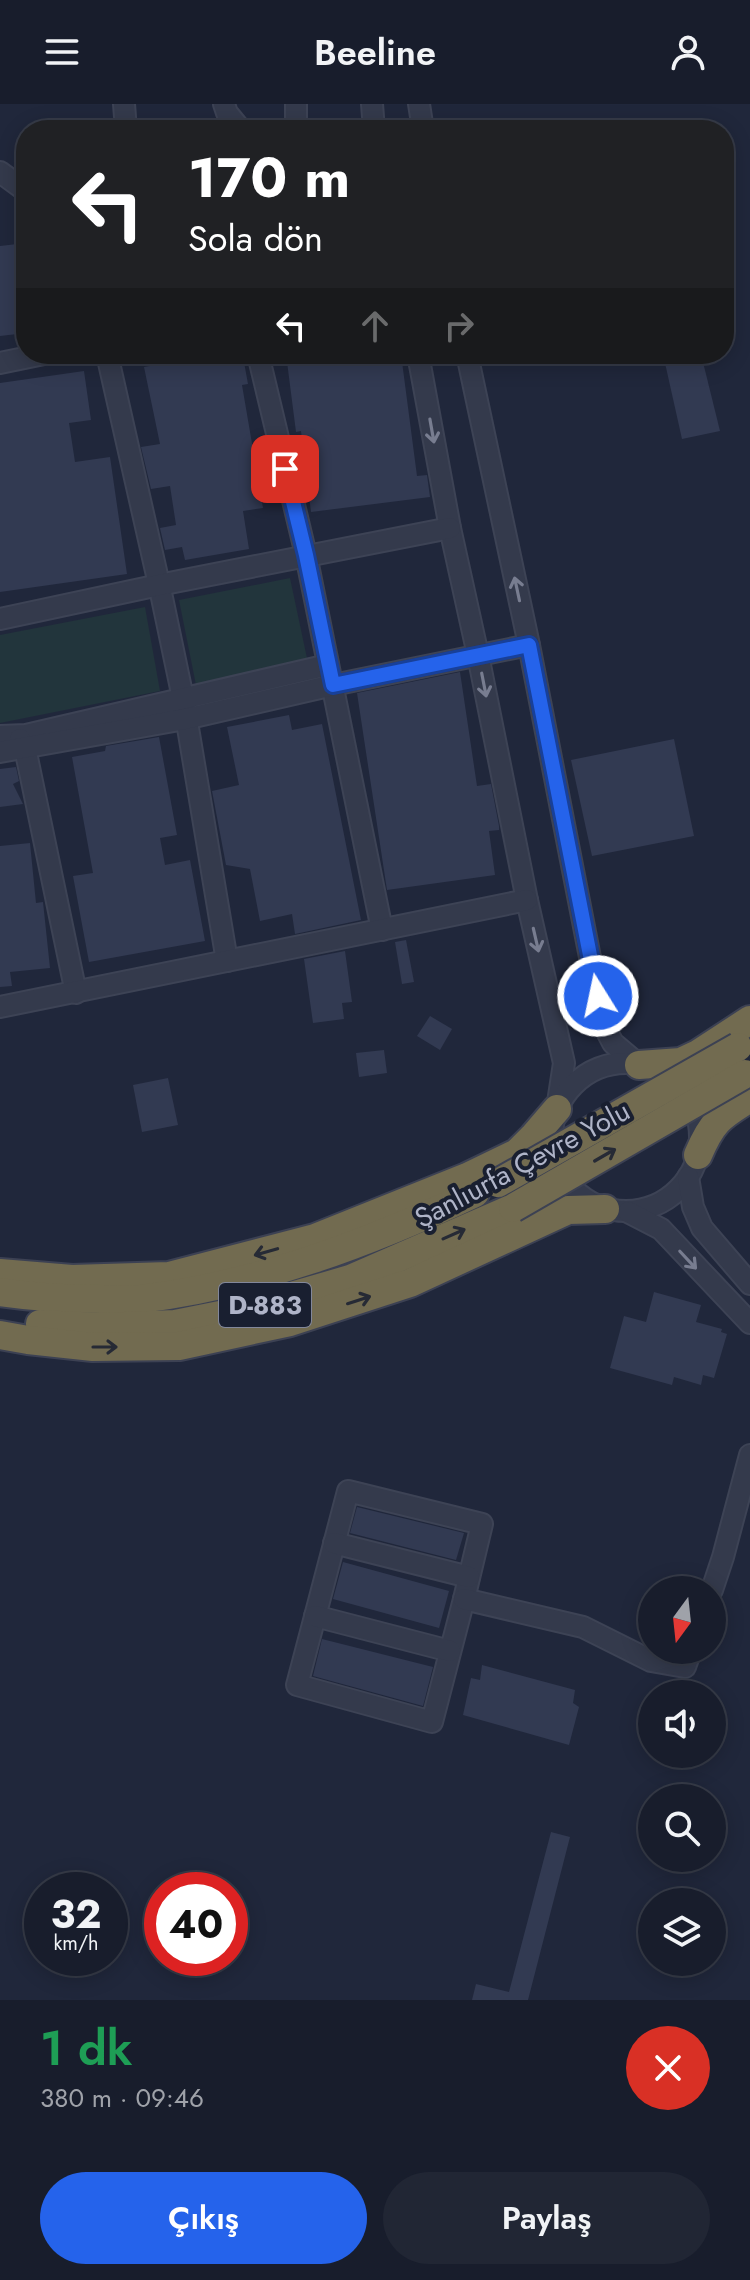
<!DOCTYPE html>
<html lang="tr">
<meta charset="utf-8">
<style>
body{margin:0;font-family:Jost,sans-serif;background:#212634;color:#f1f3f6;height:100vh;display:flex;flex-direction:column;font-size:30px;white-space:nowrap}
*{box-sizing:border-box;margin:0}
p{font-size:26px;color:#9fa2a9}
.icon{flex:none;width:44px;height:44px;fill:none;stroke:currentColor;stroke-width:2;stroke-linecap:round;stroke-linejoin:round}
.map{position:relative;height:1896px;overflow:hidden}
.drawer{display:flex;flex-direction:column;background:#181d2c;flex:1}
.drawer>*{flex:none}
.hud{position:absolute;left:16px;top:16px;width:718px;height:244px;border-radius:32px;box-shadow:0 4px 20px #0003,0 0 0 2px #363b48;background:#202124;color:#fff;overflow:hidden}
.needle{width:52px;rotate:195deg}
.controls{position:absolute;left:638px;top:1472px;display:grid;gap:16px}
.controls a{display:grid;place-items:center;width:88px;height:88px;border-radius:50%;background:#181d2c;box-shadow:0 4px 20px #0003,0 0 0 2px #363b48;font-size:40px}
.speed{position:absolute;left:24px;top:1768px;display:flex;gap:16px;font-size:40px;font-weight:700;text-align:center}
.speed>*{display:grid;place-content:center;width:104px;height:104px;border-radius:50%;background:#181d2c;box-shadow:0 4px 20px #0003,0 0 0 2px #363b48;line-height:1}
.speed small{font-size:20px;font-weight:400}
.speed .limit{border:12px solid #d22;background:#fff;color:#111}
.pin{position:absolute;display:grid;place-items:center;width:68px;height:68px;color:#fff;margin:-34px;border-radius:16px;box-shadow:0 4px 12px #0006}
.me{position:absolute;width:88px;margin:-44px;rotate:350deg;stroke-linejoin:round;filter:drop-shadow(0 0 6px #0008)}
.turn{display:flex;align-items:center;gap:28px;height:168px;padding:0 40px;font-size:36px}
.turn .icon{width:104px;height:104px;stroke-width:2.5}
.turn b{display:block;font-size:56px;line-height:68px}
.lanes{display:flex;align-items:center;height:76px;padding:0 40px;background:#0003;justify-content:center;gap:40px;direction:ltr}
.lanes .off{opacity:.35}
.round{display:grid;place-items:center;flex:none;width:84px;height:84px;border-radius:42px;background:#212634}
.overview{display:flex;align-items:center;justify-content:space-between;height:136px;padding:0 40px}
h1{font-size:48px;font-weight:600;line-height:60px;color:#1e9e55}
.primary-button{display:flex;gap:16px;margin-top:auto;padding:16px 40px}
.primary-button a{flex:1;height:92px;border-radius:48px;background:#2563eb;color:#fff;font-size:32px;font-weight:600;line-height:92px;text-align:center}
.primary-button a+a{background:#212634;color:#f1f3f6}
header{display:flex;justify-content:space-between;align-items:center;height:104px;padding:0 40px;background:#181d2c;font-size:36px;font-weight:600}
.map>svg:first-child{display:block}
.green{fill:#22353c}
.building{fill:#323a52}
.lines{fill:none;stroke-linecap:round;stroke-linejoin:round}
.minor-casing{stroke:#3d4355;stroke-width:24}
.highway-casing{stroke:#3c4153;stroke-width:32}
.minor{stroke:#343a4c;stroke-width:20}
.highway{stroke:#726b50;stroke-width:28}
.highway-bridge-casing{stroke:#3c4153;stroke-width:32;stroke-linecap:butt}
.highway-bridge{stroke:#726b50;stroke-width:28}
.oneway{stroke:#787d90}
.oneway2{stroke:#262a35}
.route-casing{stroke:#184099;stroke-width:20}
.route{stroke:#2563eb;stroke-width:14}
.labels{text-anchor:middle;stroke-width:8;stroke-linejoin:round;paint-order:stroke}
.shield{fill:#191f30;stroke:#82879a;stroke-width:2}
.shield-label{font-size:26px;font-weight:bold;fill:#afb4c8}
.street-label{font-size:28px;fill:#afb4c8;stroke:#191f30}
</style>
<header><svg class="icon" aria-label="menu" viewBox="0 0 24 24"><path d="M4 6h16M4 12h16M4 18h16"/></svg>Beeline<svg class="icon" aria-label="person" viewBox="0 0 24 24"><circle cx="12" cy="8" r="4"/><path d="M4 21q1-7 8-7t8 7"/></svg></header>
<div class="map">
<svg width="750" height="1896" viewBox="0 0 750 1896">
<rect width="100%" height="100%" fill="#20273b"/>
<g class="green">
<polygon points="290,474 308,559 196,581 179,496"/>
<polygon points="145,503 160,587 0,619 0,531"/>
</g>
<g class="building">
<polygon points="26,139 26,229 0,232 0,142"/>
<polygon points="175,250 231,250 232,260 244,258 248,280 242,281 263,404 243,407 249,445 185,456 182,443 165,446 160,424 176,421 170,382 151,385 141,343 160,340 144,263 161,260 160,252"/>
<polygon points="286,250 401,250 417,372 427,371 430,393 311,408 301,327 296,328"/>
<polygon points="663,250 701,250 720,327 682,335"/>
<polygon points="84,267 91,316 69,319 75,358 110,353 127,470 0,488 0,279"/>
<polygon points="460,568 477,682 491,680 499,722 499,726 489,727 495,771 387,786 357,589"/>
<polygon points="289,611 292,626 322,620 361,816 295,830 292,810 260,817 250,765 226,761 212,687 239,681 227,623"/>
<polygon points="159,633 177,731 160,734 165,761 190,756 205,837 89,858 73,772 93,769 72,653 105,647 106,642"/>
<polygon points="674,635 694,732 592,752 571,656"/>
<polygon points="16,663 19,677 13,680 23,700 0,703 0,665"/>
<polygon points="30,739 36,799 43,798 50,864 10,868 12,882 0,883 0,742"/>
<polygon points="406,836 414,878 402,880 395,838"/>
<polygon points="345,847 352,898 342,899 344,915 313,919 304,855"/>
<polygon points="430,912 452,925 440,946 417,932"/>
<polygon points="384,946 387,969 359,973 356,949"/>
<polygon points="168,974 178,1021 142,1028 133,981"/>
<polygon points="654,1188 701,1201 696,1218 722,1225 721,1228 727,1230 714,1274 703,1271 701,1281 674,1273 672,1281 610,1264 624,1212 646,1218"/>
<polygon points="357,1403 464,1429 456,1456 350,1429"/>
<polygon points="343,1458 449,1487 439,1524 333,1495"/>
<polygon points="322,1535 433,1563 423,1602 313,1572"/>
<polygon points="482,1561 575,1586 573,1599 579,1603 569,1641 463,1611 471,1574 480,1576"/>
<polygon points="551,1728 570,1733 528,1896 472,1896 476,1880 509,1888"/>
</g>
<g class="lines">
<g class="minor-casing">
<g id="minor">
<polyline points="124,0 126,26"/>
<polyline points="224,0 227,9 241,26"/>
<polyline points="372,0 374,26"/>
<polyline points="419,0 423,26"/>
<polyline points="296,26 296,0"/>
<polyline points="0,68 26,87"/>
<polyline points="107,250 161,489 183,594 227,857"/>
<polyline points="258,250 306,451 382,826"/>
<polyline points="418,250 450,424 478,551 527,796 564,959 557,1005"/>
<polyline points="467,250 529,541 603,920 613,939 639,961"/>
<polyline points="0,259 44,250"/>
<polyline points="0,515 159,481 450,424"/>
<polyline points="0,632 26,631 328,561"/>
<polyline points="20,635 25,644 76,889"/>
<polyline points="0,648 185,615 333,581 529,541"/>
<polyline points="0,903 527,796"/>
<circle cx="626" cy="1033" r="74"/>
<polyline points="688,1073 693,1103 702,1124 750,1180"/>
<polyline points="628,1108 661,1125 750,1219"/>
<polygon points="348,1387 482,1420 464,1495 432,1618 297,1581"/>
<polyline points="334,1439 469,1473"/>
<polyline points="712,1486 723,1453 750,1351"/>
<polyline points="464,1495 583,1523 651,1557 685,1563 691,1546"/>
<polyline points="315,1512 450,1547"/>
</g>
</g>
<g class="highway-casing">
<g id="highway">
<polyline points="639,961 681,958 698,950 750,916"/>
<path d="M698 1051C712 1018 719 1013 750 994"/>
<polyline points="0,1169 72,1175 169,1172 315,1134 467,1073 517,1049 533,1033 557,1005"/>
<path d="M0 1188C34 1193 69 1195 103 1195 115 1195 128 1196 140 1195 257 1181 369 1139 475 1089"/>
<polyline points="40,1220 100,1223 175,1220 240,1207 350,1175 513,1104"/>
<polyline points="0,1231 28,1236 93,1243 179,1242 290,1218 410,1179 568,1106 605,1105"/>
</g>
</g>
<use href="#minor" class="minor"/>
<use href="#highway" class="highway"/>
<g class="highway-bridge-casing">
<g id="highway-bridge">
<polyline points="498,1079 738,943"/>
<polyline points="513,1104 745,970"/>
</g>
</g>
<use href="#highway-bridge" class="highway-bridge"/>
</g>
<defs><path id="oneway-shaft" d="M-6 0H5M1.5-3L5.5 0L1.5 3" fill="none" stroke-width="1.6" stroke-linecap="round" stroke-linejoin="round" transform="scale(2)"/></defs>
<g class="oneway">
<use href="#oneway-shaft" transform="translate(432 327) rotate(80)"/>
<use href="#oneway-shaft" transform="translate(517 485) rotate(-102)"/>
<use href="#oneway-shaft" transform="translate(484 581) rotate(79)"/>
<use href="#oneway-shaft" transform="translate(536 836) rotate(77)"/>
<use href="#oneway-shaft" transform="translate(688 1156) rotate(47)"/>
</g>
<g class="oneway2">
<use href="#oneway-shaft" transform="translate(605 1051) rotate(-30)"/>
<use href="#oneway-shaft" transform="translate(454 1130) rotate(-24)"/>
<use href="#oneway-shaft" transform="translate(266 1148) rotate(164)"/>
<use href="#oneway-shaft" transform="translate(359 1196) rotate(-18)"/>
<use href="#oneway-shaft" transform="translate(105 1243)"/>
</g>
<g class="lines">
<g class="route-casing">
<polyline id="route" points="285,365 306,451 333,581 529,541 598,892"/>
</g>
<use href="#route" class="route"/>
</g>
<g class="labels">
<rect class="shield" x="219" y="1179" width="92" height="44" rx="6"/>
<g class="shield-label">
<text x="265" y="1210">D-883</text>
</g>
<g class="street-label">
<text transform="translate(522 1060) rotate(-28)" y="10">Şanlıurfa Çevre Yolu</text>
</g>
</g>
</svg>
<div class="controls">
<a><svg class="needle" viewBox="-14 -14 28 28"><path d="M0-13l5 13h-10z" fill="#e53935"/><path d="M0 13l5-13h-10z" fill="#9fa2a9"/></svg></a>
<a><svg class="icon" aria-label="sound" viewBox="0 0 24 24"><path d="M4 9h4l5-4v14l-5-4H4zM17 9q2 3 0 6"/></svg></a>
<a><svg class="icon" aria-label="search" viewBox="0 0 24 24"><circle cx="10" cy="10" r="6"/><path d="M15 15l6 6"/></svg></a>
<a><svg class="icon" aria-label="layers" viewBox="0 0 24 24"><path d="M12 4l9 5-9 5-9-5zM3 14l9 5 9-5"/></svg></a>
</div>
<div class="speed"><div>32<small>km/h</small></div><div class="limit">40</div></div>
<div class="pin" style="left:285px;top:365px;background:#d93025"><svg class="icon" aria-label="arrive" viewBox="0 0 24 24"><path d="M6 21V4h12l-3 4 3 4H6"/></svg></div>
<svg class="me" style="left:598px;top:892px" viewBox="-20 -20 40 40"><circle r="17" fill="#2563eb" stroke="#fff" stroke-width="3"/><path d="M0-11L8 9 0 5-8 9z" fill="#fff"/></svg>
<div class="hud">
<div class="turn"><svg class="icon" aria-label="left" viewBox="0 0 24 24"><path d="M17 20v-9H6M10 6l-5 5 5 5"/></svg><div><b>170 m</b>Sola dön</div></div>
<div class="lanes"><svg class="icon" aria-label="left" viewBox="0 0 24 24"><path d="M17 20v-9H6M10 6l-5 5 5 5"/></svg><svg class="icon off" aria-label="ahead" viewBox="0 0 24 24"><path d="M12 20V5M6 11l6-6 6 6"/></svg><svg class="icon off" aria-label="right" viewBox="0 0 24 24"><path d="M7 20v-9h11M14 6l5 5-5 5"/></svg></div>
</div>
</div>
<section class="drawer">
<div class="overview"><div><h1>1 dk</h1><p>380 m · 09:46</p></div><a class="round" style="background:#d93025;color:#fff"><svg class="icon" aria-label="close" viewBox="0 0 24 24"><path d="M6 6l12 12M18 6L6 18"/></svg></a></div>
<div class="primary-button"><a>Çıkış</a><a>Paylaş</a></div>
</section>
